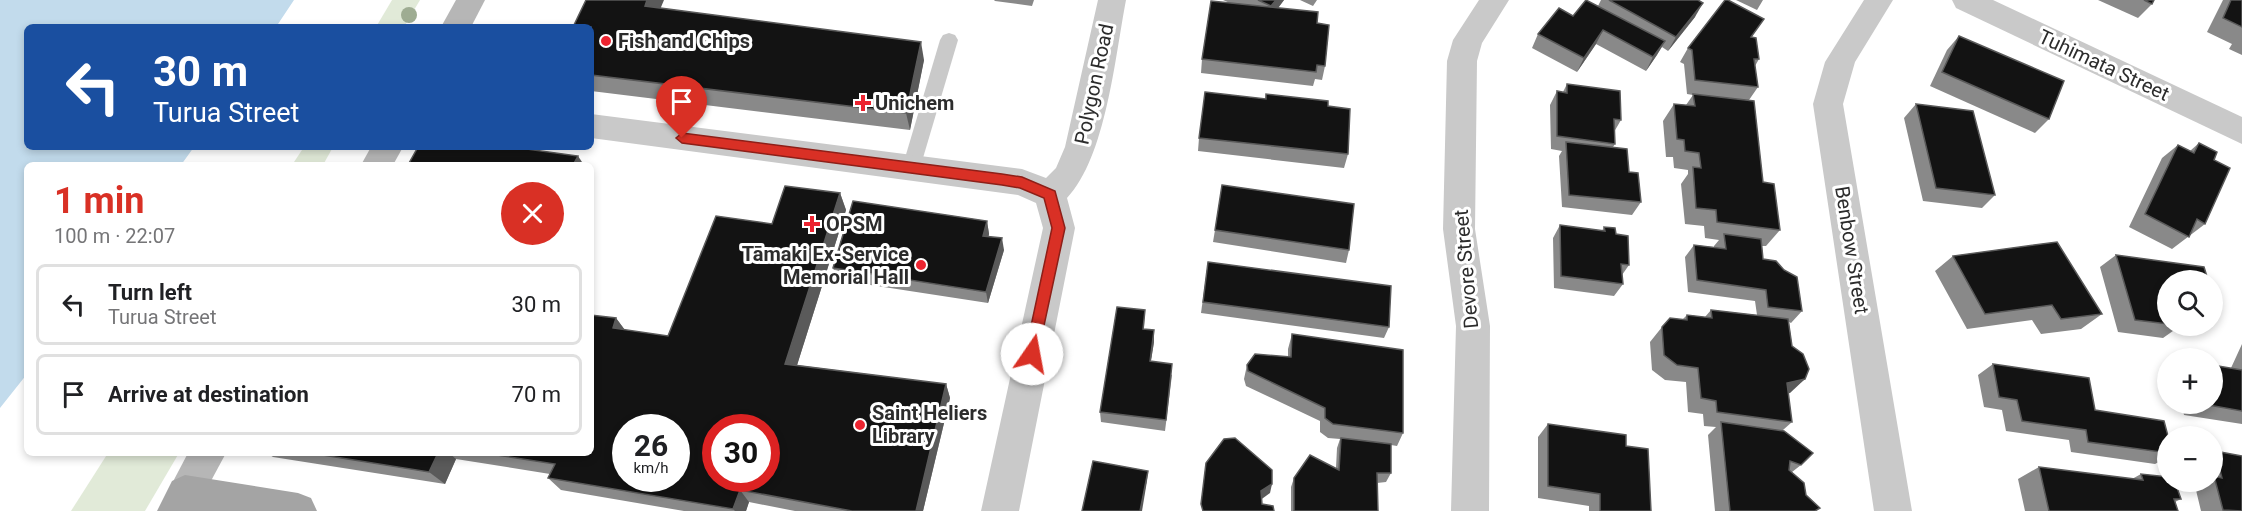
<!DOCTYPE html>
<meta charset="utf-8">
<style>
body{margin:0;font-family:Roboto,sans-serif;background:#f2f2f2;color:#202124;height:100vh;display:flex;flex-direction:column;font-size:22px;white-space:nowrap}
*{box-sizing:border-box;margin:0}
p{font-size:20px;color:#757577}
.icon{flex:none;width:33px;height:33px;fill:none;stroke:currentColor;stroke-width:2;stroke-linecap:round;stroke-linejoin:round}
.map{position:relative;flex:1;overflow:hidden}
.sheet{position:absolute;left:24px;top:162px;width:570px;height:294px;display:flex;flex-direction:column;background:#fff;border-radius:9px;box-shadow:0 3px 9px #0003}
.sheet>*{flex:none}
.banner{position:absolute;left:24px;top:24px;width:570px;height:126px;border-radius:9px;box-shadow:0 3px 9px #0003;background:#1a4fa0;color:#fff;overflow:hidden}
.fabs{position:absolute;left:2157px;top:270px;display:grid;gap:12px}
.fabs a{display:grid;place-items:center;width:66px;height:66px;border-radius:50%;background:#fff;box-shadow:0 3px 9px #0003;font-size:30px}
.speed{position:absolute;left:612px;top:414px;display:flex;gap:12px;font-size:30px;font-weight:700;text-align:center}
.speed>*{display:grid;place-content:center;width:78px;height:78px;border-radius:50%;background:#fff;box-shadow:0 3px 9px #0003;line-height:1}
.speed small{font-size:15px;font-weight:400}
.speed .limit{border:9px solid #d22;background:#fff;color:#111}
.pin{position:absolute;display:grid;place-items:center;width:51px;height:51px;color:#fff;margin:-62px -26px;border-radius:50% 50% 50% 0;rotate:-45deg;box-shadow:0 0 6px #0007}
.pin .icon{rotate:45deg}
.me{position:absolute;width:66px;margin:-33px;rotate:12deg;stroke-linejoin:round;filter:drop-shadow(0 0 4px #0008)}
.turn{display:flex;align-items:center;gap:21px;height:126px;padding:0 30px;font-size:27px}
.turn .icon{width:78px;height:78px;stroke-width:2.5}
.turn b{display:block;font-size:42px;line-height:51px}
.round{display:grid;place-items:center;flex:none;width:63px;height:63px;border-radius:32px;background:#f2f2f2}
.head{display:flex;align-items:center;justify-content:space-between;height:102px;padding:0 30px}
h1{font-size:36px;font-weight:700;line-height:45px;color:#d93025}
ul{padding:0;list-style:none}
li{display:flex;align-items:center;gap:18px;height:81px;margin:0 12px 9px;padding:0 18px;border:3px solid #e0e0e0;border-radius:9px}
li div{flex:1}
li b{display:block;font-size:22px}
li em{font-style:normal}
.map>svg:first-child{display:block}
.green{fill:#e1ead8}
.water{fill:#c2dbec}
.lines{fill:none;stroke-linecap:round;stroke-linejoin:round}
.lane{fill:#c9c9c9;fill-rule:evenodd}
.street{fill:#c9c9c9;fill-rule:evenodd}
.secondary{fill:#b6b6b6;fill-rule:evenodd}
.primary{fill:#a4a4a4;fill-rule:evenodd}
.tree{fill:#9eac92}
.wall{fill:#898989}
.shaded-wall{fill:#5a5a5a}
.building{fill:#131313;stroke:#5a5a5a;stroke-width:1.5;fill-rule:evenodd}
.route{fill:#d93025;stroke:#8d1f18;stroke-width:1.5}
.poi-dot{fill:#ec2430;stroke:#fff;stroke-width:2}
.labels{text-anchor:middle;stroke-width:6;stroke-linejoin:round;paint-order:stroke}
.poi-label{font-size:20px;font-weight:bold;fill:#2c2c2c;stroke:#fff;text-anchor:start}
.street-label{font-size:20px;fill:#2c2c2c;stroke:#fff}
</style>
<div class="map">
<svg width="2242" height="511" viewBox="0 0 2242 511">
<rect width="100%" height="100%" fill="#fff"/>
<g class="green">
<polygon points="392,0 420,0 404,27 376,27"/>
<polygon points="304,147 333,147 323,165 292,165"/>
<polygon points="108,453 179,453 145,511 71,511"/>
</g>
<polygon class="water" points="0,0 294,0 276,27 27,27 27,147 194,147 181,165 27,165 27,374 0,408"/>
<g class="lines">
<polygon class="lane" points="949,33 955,35 958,40 920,168 918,173 911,176 904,173 902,168 940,40 943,35"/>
<g class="street">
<path d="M1098 0H1126C1115 57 1106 157 1067 198L1075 228 1019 511H981L1043 228 1036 203 1018 195 591 138V114L1022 169 1046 178 1056 168 1065 147Z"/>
<polygon points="1479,0 1509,0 1482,43 1477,61 1475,229 1490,326 1489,511 1451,511 1456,326 1443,229 1447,61 1453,40"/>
<polygon points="1864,0 1893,0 1855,62 1843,104 1912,511 1874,511 1813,104 1825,62"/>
<polygon points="1952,0 1993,0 2242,117 2242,144 1956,8"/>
</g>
<g class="secondary">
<polygon points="456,0 485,0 471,27 441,27"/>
<polygon points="371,147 403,147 393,165 361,165"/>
<polygon points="188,453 226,453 198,505 185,511 172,505 167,493"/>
</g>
<polygon class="primary" points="185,475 298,493 311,498 317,511 157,511 172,481"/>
</g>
<circle class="tree" cx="409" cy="15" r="8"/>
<g class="wall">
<polygon points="994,0 1034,0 1032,6 995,1"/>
<polygon points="1223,0 1284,0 1278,8 1317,23 1325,66 1322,80 1315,79 1313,86 1201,73 1202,59 1230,3"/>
<polygon points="1300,0 1317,0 1313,6"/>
<polygon points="1601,0 1698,0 1695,17 1668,51 1662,47 1646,71 1596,44 1577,72 1532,48 1538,34 1573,16 1598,6"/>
<polygon points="1736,0 1763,0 1757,10"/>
<polygon points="2098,0 2154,0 2152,4 2138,18"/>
<polygon points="2223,0 2242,0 2242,55 2229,49 2232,44 2207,32"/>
<polygon points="661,8 924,60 910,130 591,91 591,27"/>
<polygon points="1959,36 2049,119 2035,133 1930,86 1947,50"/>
<polygon points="1752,37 1759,59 1755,66 1758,87 1749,100 1763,182 1780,230 1766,246 1762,246 1763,259 1802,311 1791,323 1789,322 1792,346 1805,379 1788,393 1792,422 1783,430 1801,465 1792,472 1815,511 1715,511 1708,435 1716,427 1704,426 1703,414 1688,412 1686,382 1665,380 1652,370 1650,342 1662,327 1683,319 1687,315 1705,317 1711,310 1757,315 1755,301 1688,292 1685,257 1694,245 1714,247 1714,246 1719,240 1705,238 1704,226 1685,224 1681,184 1688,174 1688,170 1674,168 1673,157 1666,157 1663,121 1674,104 1686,105 1693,95 1687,94 1684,64 1680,62 1688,48"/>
<polygon points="1567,84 1621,120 1614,132 1615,144 1613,147 1629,172 1641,202 1632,215 1562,207 1559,156 1562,151 1551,149 1550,105 1557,91 1563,92"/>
<polygon points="1266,94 1328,106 1348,154 1344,168 1198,151 1199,138 1265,99"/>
<polygon points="1916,104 1995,195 1982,208 1923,201 1904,118"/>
<polygon points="2199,143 2214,160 2205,224 2172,249 2129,227 2162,158 2178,145 2190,151"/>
<polygon points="840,193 846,210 797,365 946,384 950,398 923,511 795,511 749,502 746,511 684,511 561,490 548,478 550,474 456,459 445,484 273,457 267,453 591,453 616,318 625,330 668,336 772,224"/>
<polygon points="987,221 989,234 988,237 1004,250 988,303 838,280 833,268"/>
<polygon points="1560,225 1602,231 1604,227 1616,234 1629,265 1622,275 1623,284 1614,296 1554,288 1553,238"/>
<polygon points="1215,230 1349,250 1346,263 1213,242"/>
<polygon points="2116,255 2168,280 2168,326 2180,326 2163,338 2118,332 2100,267"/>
<polygon points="1953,256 2102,314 2081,329 2041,334 2032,320 1967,329 1935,271"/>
<polygon points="1208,262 1389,327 1384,338 1201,313"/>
<polygon points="1145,310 1144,329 1154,342 1151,361 1172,375 1165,431 1101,422 1100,412"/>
<polygon points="1292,334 1403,433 1397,446 1391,445 1391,473 1386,482 1377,483 1378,511 1291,511 1291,487 1294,478 1336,468 1337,448 1340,439 1328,438 1320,432 1320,421 1246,386 1244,379 1247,365 1288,357 1288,349"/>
<polygon points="2242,344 2242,424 2184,415 2181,404 2212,404 2231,368"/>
<polygon points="1993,364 2095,410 2168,436 2168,457 2155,464 2071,452 2069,440 2006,431 2002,410 1984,407 1978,375"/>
<polygon points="1548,424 1626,446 1651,511 1589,511 1589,506 1538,498 1538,437"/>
<polygon points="2215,451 2242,511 2201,511 2195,486 2201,483 2200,482 2212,482 2212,452"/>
<polygon points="2039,467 2132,479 2141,474 2181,499 2175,502 2178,511 2025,511 2018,479"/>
</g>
<g class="shaded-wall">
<polygon points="647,0 664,0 654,24 645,6"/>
<polygon points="1276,0 1284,0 1269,20 1271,6"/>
<polygon points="1703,3 1695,17 1668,51 1676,37"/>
<polygon points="1603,30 1596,44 1577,72 1584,58"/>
<polygon points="1665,41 1657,55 1646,71 1653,57"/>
<polygon points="921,42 924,60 910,130 906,113"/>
<polygon points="578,156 584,165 573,165"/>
<polygon points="840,193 846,210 793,378 785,364"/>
<polygon points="987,221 989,234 986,249 983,236"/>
<polygon points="1002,238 1004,250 988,303 986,292"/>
<polygon points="616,318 627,333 613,328"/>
<polygon points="1154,330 1154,342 1149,372 1150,361"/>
<polygon points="1805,379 1790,393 1772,397 1787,383"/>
<polygon points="946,384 950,398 923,511 916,511"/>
<polygon points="438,453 449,453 456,459 445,484 429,472"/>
<polygon points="1148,471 1147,481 1142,511 1140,511"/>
<polygon points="1272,484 1270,493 1259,501 1261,491"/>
<polygon points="740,490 749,502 746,511 735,511 733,509"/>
</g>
<g class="building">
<polygon points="586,0 647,0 645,6 921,42 906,113 591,75 591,27 573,27"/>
<polygon points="1258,0 1276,0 1271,6"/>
<polygon points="1586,0 1665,41 1653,57 1603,30 1584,58 1538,34 1559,8 1573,16"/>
<polygon points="1609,0 1698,0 1703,3 1676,37"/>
<polygon points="1725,0 1728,0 1764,19 1751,37 1756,38 1759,59 1754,59 1758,87 1695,80 1692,50 1688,48"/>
<polygon points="2144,0 2154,0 2152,4"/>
<polygon points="2231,0 2242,0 2242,27 2223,18"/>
<polygon points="1211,1 1318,12 1317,23 1329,25 1325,66 1317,65 1316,72 1202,59"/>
<polygon points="1959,36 2064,81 2049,119 1942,72"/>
<polygon points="1567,84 1620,91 1621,120 1614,119 1615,144 1557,136 1557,91 1567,93"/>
<polygon points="1205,92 1266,99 1266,94 1328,101 1328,106 1350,109 1348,154 1199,138"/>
<polygon points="1693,94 1754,101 1763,182 1774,184 1780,230 1717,222 1716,210 1696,208 1693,167 1701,168 1699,153 1685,151 1684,140 1677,139 1674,104 1695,106"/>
<polygon points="1916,104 1973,111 1995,195 1936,188"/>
<polygon points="1566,142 1627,149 1629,172 1638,173 1641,202 1569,195"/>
<polygon points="2199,143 2217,152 2214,160 2230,168 2205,224 2197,219 2189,237 2145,214 2178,145 2194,153"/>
<polygon points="418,147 512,147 578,156 573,165 408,165"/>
<polygon points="1222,185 1354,204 1349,250 1215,230"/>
<path d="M785 186 840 193 785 364 946 384 916 511H852L740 490 733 509 548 478 555 464 484 453H591V315L616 318 613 328 668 336 716 216 772 224ZM626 428H676V478H626ZM716 428H766V478H716Z"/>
<polygon points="853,201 987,221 983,236 1002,238 986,292 833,268"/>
<polygon points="1560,225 1605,231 1604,227 1615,228 1616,234 1628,236 1629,265 1621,264 1623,284 1561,276"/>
<polygon points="1724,234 1761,239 1763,259 1776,261 1784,270 1797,277 1802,311 1768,307 1766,290 1697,280 1694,245 1726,249"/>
<polygon points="2057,242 2102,314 2061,319 2052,305 1985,314 1953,256"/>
<polygon points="2116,255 2204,267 2208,280 2168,280 2168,324 2135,320"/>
<polygon points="1208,262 1391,286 1389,327 1203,302"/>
<polygon points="1117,307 1145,310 1143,329 1154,330 1150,361 1172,364 1166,420 1100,412"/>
<polygon points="1711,310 1788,319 1792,346 1803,354 1809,369 1805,379 1787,383 1792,422 1717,412 1716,401 1701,398 1698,368 1677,365 1664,355 1662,327 1670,318 1687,320 1687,315 1712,318"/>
<polygon points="1292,334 1403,350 1403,433 1333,424 1325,418 1325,408 1248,371 1247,365 1255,354 1291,357"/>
<polygon points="1993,364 2089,378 2095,410 2164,421 2168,436 2168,453 2088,442 2086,430 2022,421 2017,400 1999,397"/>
<polygon points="2212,365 2242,370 2242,411 2203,404 2212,404"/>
<polygon points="1721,422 1784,431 1813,453 1801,465 1790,461 1789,470 1804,483 1806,495 1820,508 1815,511 1730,511"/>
<polygon points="1548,424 1626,435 1626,446 1648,449 1651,511 1600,511 1600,494 1548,486"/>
<polygon points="1235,438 1272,470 1272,484 1261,491 1262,504 1273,506 1274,511 1203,511 1201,504 1206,463 1224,439"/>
<polygon points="1341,438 1391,444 1391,473 1377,473 1378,511 1294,511 1294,478 1310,455 1339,470"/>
<polygon points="2215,451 2242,456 2242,511 2223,510 2214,476 2222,478"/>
<polygon points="310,453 438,453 429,472"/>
<polygon points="1093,461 1148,471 1140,511 1082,511"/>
<polygon points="2039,467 2143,480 2141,474 2168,477 2168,482 2175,482 2181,499 2174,499 2178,511 2049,511"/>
</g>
<polygon class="route" points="682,133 1002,174 1022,177 1055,191 1065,228 1037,358 1027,358 1025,354 1052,228 1044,198 1020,188 1002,185 682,143 676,138"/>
<g class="poi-dot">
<circle cx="606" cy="41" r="6"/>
<path d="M860 94h6v6h6v6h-6v6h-6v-6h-6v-6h6z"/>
<path d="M809 215h6v6h6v6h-6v6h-6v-6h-6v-6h6z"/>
<circle cx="921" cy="265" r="6"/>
<circle cx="860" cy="425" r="6"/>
</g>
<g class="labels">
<g class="poi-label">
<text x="618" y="48">Fish and Chips</text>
<text x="875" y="110">Unichem</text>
<text x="826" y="231">OPSM</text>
<text x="909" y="261" text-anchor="end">Tāmaki Ex-Service<tspan x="909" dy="23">Memorial Hall</tspan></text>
<text x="872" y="420">Saint Heliers<tspan x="872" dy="23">Library</tspan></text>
</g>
<g class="street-label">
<text transform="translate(2104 65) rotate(25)" y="7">Tuhimata Street</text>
<text transform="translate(1094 84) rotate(-78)" y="7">Polygon Road</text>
<text transform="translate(1852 250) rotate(81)" y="7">Benbow Street</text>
<text transform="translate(1466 269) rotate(-95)" y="7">Devore Street</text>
</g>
</g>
</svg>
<div class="fabs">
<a><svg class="icon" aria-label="search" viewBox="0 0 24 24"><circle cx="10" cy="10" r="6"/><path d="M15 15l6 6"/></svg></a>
<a>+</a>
<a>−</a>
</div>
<div class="speed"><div>26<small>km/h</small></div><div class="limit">30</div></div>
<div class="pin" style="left:682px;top:138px;background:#d93025"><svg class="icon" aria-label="arrive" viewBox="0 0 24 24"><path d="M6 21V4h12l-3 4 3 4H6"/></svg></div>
<svg class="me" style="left:1032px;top:354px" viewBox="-20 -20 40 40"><circle r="19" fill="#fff"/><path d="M0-13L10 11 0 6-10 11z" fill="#d93025"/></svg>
<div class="banner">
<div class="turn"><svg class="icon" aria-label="left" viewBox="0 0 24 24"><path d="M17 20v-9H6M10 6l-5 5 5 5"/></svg><div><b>30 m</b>Turua Street</div></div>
</div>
<section class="sheet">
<div class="head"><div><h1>1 min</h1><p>100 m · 22:07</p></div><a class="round" style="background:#d93025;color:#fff"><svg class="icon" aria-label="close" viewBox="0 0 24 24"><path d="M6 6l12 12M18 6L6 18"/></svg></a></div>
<ul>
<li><svg class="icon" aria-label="left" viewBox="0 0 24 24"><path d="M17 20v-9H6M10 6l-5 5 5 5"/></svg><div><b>Turn left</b><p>Turua Street</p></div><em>30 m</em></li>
<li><svg class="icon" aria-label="arrive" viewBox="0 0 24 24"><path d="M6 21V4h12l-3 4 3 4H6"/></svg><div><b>Arrive at destination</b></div><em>70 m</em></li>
</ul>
</section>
</div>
